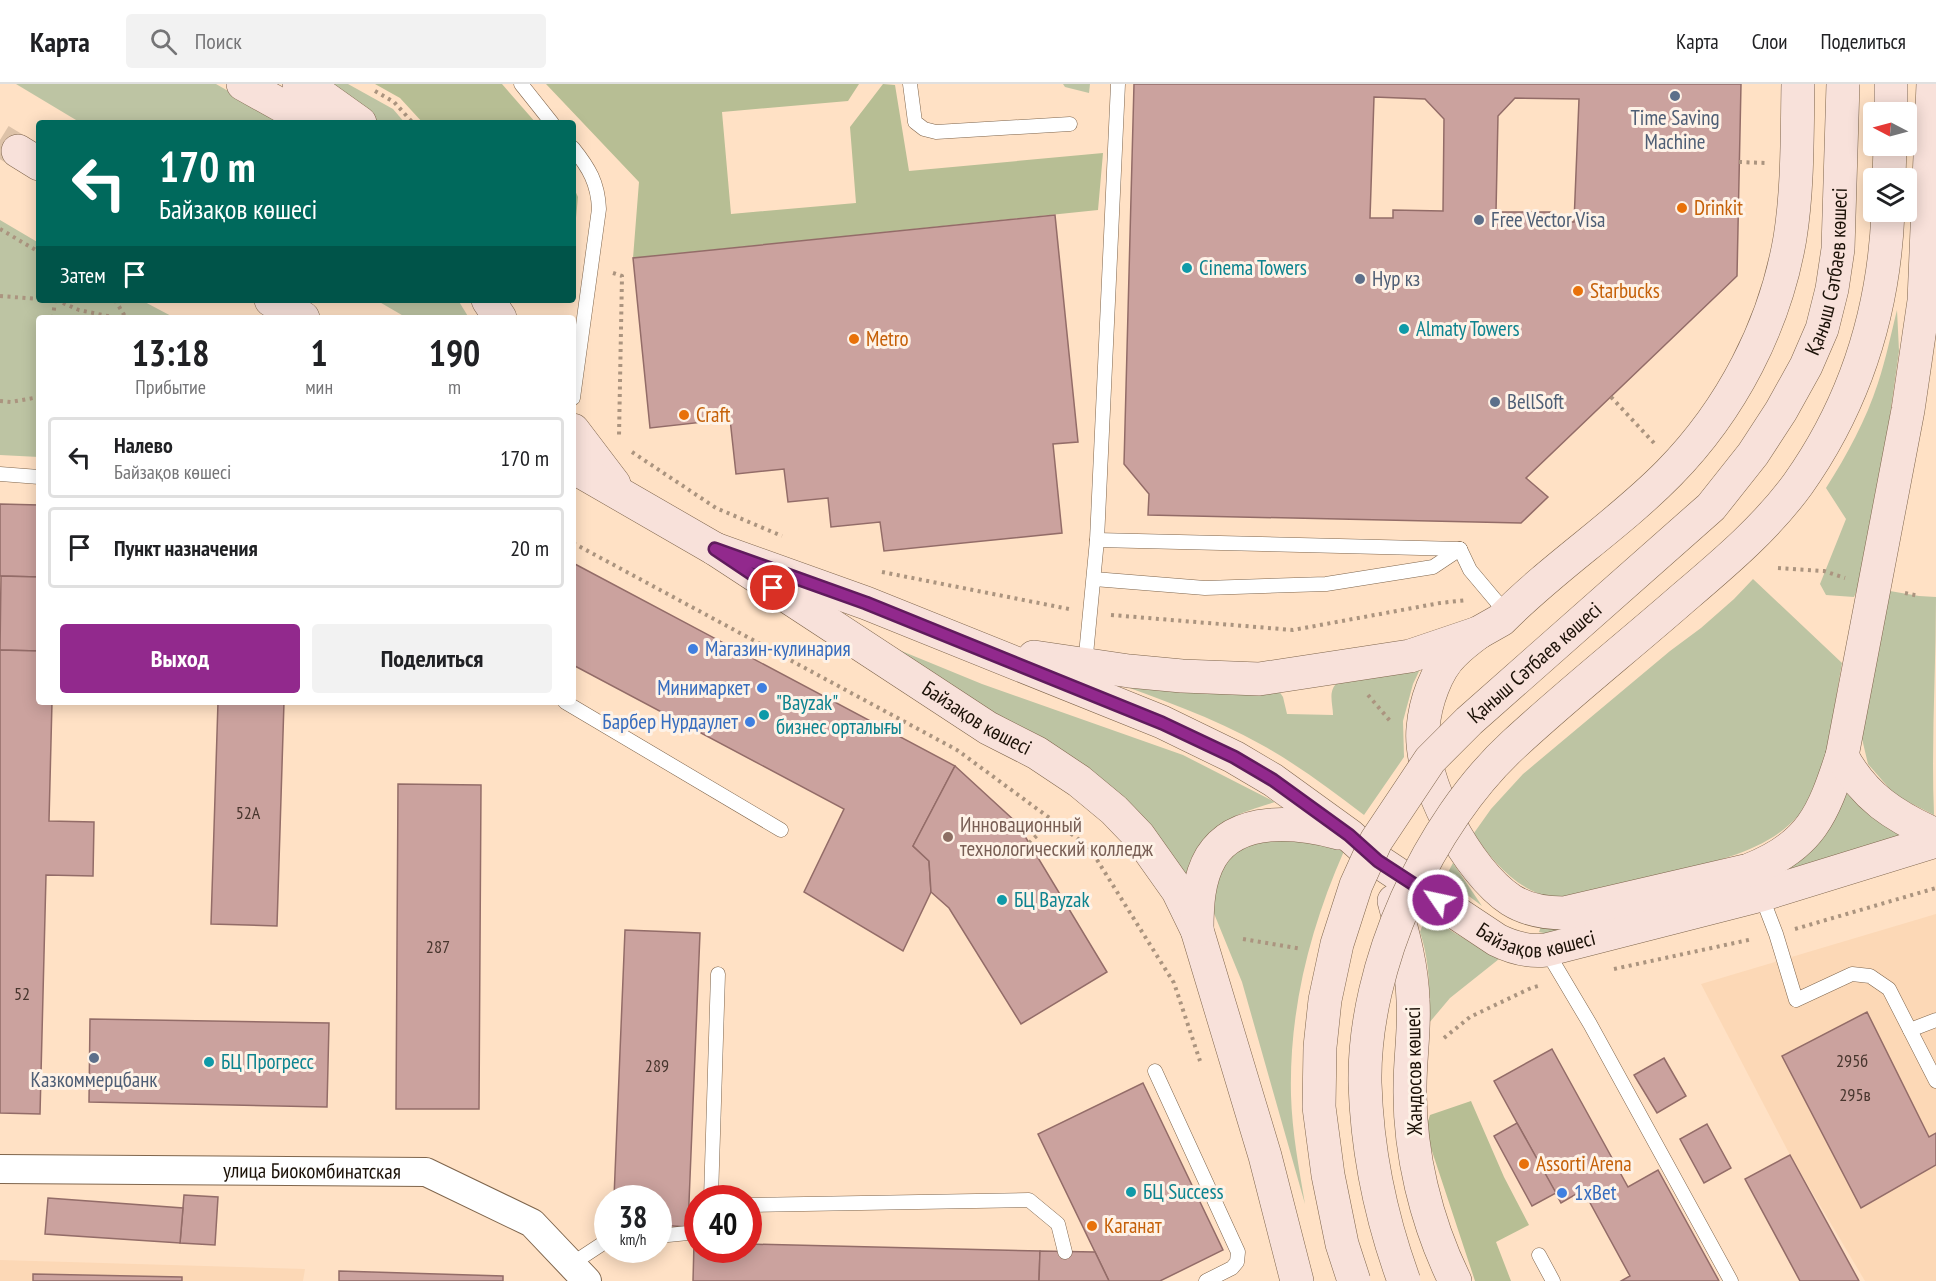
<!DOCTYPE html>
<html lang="ru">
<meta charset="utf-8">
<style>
body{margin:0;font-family:"PT Sans Narrow",sans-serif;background:#f2f2f2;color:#202124;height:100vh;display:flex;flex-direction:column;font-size:22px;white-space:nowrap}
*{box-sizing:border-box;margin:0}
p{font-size:20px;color:#757577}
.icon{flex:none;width:33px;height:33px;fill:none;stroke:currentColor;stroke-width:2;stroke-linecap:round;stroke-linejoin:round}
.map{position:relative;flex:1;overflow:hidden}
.panel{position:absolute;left:36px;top:231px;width:540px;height:390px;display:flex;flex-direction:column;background:#fff;border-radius:6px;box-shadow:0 3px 15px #0003}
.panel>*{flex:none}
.hud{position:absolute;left:36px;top:36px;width:540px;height:183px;border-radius:6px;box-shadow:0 3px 15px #0003;background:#00695c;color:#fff;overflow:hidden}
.needle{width:39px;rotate:276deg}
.fabs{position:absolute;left:1863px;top:18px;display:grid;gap:12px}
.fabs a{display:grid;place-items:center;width:54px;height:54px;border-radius:6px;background:#fff;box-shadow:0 3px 15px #0003;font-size:30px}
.speed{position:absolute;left:594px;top:1101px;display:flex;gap:12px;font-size:30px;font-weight:700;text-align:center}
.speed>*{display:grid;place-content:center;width:78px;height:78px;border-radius:50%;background:#fff;box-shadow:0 3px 15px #0003;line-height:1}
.speed small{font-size:15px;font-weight:400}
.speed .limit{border:9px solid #d22;background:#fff;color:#111}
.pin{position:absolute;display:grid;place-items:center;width:51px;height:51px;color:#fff;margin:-26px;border:3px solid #fff;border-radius:50%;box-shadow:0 2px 6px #0007}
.me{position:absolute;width:66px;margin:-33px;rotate:304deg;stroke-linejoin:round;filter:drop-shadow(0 0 4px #0008)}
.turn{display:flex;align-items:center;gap:21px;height:126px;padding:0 24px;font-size:27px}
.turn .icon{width:78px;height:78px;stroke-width:2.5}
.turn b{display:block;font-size:42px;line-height:51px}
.then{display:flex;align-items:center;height:57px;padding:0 24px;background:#0003;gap:12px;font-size:22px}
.eta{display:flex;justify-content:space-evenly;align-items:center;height:102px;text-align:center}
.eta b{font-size:36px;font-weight:700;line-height:42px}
.action{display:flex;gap:12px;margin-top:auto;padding:12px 24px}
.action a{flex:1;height:69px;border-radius:6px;background:#92298d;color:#fff;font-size:24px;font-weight:700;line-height:69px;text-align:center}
.action a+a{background:#f2f2f2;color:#202124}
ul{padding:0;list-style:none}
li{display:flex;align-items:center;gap:18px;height:81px;margin:0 12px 9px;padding:0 12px;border:3px solid #e0e0e0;border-radius:6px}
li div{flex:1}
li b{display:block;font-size:22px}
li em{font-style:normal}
header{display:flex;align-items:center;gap:36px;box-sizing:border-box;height:84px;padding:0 30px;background:#fff;border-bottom:2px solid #e0e0e0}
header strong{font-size:28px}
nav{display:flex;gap:33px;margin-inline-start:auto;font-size:21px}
.search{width:420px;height:54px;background:#f2f2f2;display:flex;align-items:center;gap:15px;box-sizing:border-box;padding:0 21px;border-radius:6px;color:#757577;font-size:22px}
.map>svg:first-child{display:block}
.built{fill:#fcd8b6}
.green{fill:#bdc4a3}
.forest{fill:#b7be94}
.building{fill:#cba29e;stroke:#936c68;stroke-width:1.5;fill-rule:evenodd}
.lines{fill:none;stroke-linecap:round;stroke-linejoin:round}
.secondary-tunnel{stroke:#ddc2a8;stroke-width:33;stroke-dasharray:33 16;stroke-linecap:butt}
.lane-casing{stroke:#7f654c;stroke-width:15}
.street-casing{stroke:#7f654c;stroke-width:30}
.secondary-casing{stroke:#7f654c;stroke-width:34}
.path{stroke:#ab947f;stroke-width:4;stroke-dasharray:3 4.5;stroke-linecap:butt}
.lane{stroke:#fff;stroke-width:14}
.street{stroke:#fff;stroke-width:28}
.secondary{stroke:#f8e1da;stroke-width:33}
.secondary-bridge-casing{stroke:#7f654c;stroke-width:34;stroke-linecap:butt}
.secondary-bridge{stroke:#f8e1da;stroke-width:33}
.route-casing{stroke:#5f1b5c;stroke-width:15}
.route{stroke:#92298d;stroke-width:10}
.service-dot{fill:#5c6f8a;stroke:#fef2e7;stroke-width:2}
.food-dot{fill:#e8710a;stroke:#fef2e7;stroke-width:2}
.culture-dot{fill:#0f9aa8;stroke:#fef2e7;stroke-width:2}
.shop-dot{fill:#3f7fe0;stroke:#fef2e7;stroke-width:2}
.education-dot{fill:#8d6e63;stroke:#fef2e7;stroke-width:2}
.labels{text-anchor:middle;stroke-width:6;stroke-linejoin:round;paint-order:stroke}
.number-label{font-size:18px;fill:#47352d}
.service-label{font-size:21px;fill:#4e5e75;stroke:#fef2e7;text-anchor:start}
.food-label{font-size:21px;fill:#c56008;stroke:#fef2e7;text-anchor:start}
.culture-label{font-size:21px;fill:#0d838f;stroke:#fef2e7;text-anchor:start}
.street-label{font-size:21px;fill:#1b1107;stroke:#fef2e7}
.shop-label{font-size:21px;fill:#366cbe;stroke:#fef2e7;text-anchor:start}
.education-label{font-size:21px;fill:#785e54;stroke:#fef2e7;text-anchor:start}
</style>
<header>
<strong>Карта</strong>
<div class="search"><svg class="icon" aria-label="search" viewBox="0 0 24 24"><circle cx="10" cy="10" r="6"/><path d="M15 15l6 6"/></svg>Поиск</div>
<nav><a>Карта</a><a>Слои</a><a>Поделиться</a></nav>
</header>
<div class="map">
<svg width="1936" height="1197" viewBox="0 0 1936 1197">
<rect width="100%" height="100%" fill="#ffe1c5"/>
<g class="built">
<polygon points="1936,830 1936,1197 1865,1197 1790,1071 1701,900"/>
<polygon points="0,1176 305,1185 303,1197 0,1197"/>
</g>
<g class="green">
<polygon points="16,0 216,0 284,39 81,39"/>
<polygon points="315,0 348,0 393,25 405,39 378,39"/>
<polygon points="1063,0 1090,0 1089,9 1065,3"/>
<polygon points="0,136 39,159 39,216 141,216 175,234 39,234 39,373 0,371"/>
<polygon points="376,216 458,216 469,234 407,234"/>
<path d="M1897 226 1899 267 1884 374 1860 499 1854 513 1826 511 1820 500 1846 435 1826 404C1847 371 1866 336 1878 299 1886 275 1891 250 1897 226Z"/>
<path d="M1753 495 1842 579C1835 617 1829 674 1813 709 1787 763 1726 774 1674 788 1644 795 1614 803 1585 811 1573 813 1559 816 1547 812 1516 805 1490 775 1474 749L1491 725 1523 690 1670 567 1701 544 1734 515Z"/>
<path d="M1884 506 1919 512 1936 513C1936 586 1931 658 1934 731L1895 711 1868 680 1859 642Z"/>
<path d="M882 559 982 600 1183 671 1275 718C1229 732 1202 741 1187 792L874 565Z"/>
<path d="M1423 579 1413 600 1403 637 1404 673 1364 731C1331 706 1298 681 1262 661 1213 633 1158 615 1106 595L1279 607 1283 613 1287 630 1333 631C1333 621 1328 608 1336 600Z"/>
<polygon points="1846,709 1873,731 1914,754 1558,852 1539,848 1541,842 1561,845 1805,773 1832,740"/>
<path d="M1250 754 1325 759 1344 767C1310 844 1289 926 1291 1011 1292 1048 1299 1084 1305 1120L1242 898 1213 827 1218 785Z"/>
<polygon points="1453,779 1482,822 1445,794"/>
<path d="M1426 832 1499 875 1450 914 1429 939C1430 908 1430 878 1420 848Z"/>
</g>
<g class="forest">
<polygon points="375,0 502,0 536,39 423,39 400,14"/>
<polygon points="546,0 859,0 848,17 722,28 731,130 856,119 850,43 883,0 895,1 909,87 1103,69 1098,126 633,174 639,98"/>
<polygon points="573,102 578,113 573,165"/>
<polygon points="1471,1017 1504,1093 1529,1141 1496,1158 1511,1197 1475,1197 1425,1046 1430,1031"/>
</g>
<g class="building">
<path d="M1134 0H1741L1737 192 1526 394 1548 413 1521 439 1148 431 1149 410 1124 380ZM1374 13 1425 15 1444 35 1443 127 1393 126V134H1370ZM1515 14 1579 15 1574 138 1554 137V128H1496L1498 32Z"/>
<polygon points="1055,131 1078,358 1053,360 1062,449 884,467 880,438 831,443 828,414 788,418 784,385 736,390 730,335 650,344 633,174"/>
<polygon points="0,420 39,421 39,493 0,492"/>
<polygon points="573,479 955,682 913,762 929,777 931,808 903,867 804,808 844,725 573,581"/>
<polygon points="1,492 39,493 39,567 0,566"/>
<polygon points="0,566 39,567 39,618 52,618 49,737 94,738 93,792 46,791 40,1030 0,1029"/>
<polygon points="218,618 284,618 277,842 211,840"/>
<polygon points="955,682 1017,739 1107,888 1021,940 949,824 931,808 929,777 913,762"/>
<polygon points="398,700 481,701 479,1025 396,1025"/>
<polygon points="625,846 700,849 688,1143 658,1141 658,1114 614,1114"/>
<polygon points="1867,928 1929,1053 1936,1049 1936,1081 1861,1124 1782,972"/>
<polygon points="90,935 329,939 327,1023 89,1018"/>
<polygon points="1552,965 1628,1103 1658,1086 1719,1197 1621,1197 1630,1192 1583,1106 1561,1119 1494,997"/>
<polygon points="1664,974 1686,1012 1657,1029 1634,991"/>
<polygon points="1143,999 1223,1166 1160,1197 1109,1197 1038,1050"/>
<polygon points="1517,1039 1556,1109 1532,1122 1494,1052"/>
<polygon points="1707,1040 1731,1084 1704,1099 1680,1055"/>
<polygon points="1790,1071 1859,1197 1800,1197 1745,1095"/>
<polygon points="184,1111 218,1113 215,1161 180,1159"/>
<polygon points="48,1114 183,1124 180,1159 45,1150"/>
<polygon points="694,1159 698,1159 698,1166 748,1166 748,1160 1040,1167 1039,1197 693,1197"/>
<polygon points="1040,1167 1095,1168 1109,1197 1039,1197"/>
<polygon points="339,1187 503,1192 503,1197 339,1197"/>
<polygon points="33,1190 182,1193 182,1197 33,1197"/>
</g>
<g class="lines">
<polyline class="secondary-tunnel" points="0,56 18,67"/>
<g class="lane-casing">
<g id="lane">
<polyline points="521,0 552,39"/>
<polyline points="910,0 915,38 924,45 936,48 1070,40"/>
<path d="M573 64C589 84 598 99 599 125L573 314"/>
<polyline points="0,390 39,393"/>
<polyline points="1097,456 1460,465"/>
<polyline points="1460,465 1470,486 1507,530"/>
<polyline points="1094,495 1205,504 1326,500 1433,483 1460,465"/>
<polyline points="1085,581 1097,456 1118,0"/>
<polyline points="565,618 781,746"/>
<polyline points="1761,811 1776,850 1796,916 1852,890 1870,892 1889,905 1936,997"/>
<polyline points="1546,866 1590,940 1731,1197"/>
<polyline points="1910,946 1936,936"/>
<polyline points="1155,987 1238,1168 1237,1178 1232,1184 1206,1197"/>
<polyline points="711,1114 718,890"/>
<polyline points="748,1121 1029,1116 1058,1140 1065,1168"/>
<polyline points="658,1152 698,1148"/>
<polyline points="1539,1171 1553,1197"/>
<polyline points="570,1181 608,1156"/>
</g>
</g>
<g class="street-casing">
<g id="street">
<path id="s1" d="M0 1085 426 1088 532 1139 587 1197"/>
</g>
</g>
<g class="secondary-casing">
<g id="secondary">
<polyline points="243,0 313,39"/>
<polyline points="299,0 325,14 360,39"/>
<polyline points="1891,0 1891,28"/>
<polyline points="18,67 39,80"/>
<polyline points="1889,94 1890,62"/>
<polyline points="271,216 303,234"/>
<polyline points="488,216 500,234"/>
<polyline points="573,346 614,400"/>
<path id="s2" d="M573 383 715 465 988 644 1037 669 1079 697 1114 726 1139 752 1178 807 1197 846 1265 1072 1297 1197"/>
<path id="s3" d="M715 465 866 519 1162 638 1234 673 1273 696 1349 751 1378 777 1497 856C1513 864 1528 868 1546 866L1761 811 1936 757"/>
<path d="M1478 549C1470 555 1461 562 1454 569 1436 586 1425 619 1423 644 1418 696 1468 788 1511 816 1527 826 1545 829 1564 829L1749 786C1811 762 1823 730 1842 672L1908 326 1924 217 1933 0"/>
<path d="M1034 573 1129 587 1182 592 1259 595 1410 572 1478 549 1501 536C1553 483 1617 442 1669 389 1731 326 1775 242 1790 154 1798 104 1797 51 1798 0"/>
<path d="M1842 672C1864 713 1894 732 1936 751"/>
<path d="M1394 817C1403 850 1412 882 1413 916 1415 945 1410 973 1410 1003 1409 1068 1426 1138 1455 1197"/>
<path d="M1197 846C1197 822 1198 795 1211 773 1237 731 1298 738 1339 749"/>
</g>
</g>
<g class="path">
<polyline points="375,7 394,18 413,39"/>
<polyline points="1739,78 1765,79"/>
<polyline points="0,145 39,168"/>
<polyline points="613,189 622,192 619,352"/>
<polyline points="0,212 39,215"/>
<polyline points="56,216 79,226 117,234"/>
<polyline points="115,216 126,234"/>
<polyline points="53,234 55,216"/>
<polyline points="1611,313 1654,359"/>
<polyline points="0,317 11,318 39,313"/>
<polyline points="632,368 716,424 782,452"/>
<polyline points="573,459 957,666 1089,763 1174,899 1200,977"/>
<polyline points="1778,484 1824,487 1845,494"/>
<polyline points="882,488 1069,525"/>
<polyline points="1905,509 1919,512"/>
<polyline points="1111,531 1293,546 1440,519 1467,516"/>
<polyline points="1368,611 1391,638"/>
<polyline points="1029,759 1053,736"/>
<polyline points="1795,845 1936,804"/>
<polyline points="1243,855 1302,865"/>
<polyline points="1614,885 1753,855"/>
<polyline points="1444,954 1470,933 1531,904 1542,901"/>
</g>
<use href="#lane" class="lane"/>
<use href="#street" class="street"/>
<use href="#secondary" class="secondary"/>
<g class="secondary-bridge-casing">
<g id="secondary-bridge">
<path id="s4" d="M1354 1197 1342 1160 1328 1091 1319 1023 1320 963 1325 916 1337 860 1356 801 1376 757 1430 676 1469 637 1711 423 1753 370 1781 327 1806 282 1822 245 1832 205 1838 165 1843 0"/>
<path d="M1404 1197C1381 1134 1367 1066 1365 999 1363 882 1428 739 1514 660 1568 610 1626 564 1682 515 1723 480 1766 444 1798 400 1856 318 1884 227 1888 128"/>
</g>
</g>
<use href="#secondary-bridge" class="secondary-bridge"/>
</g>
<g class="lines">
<g class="route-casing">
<polyline id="route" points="773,504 715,465 866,519 1162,639 1234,673 1273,696 1349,751 1378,777 1438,816"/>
</g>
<use href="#route" class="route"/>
</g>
<g class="service-dot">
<circle cx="1675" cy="12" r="6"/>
<circle cx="1479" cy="136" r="6"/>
<circle cx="1360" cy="195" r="6"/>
<circle cx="1495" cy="318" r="6"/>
<circle cx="94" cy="974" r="6"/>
</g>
<g class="food-dot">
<circle cx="1682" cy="124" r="6"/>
<circle cx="1578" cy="207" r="6"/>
<circle cx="854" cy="255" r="6"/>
<circle cx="684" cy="331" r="6"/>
<circle cx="1524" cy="1080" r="6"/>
<circle cx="1092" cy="1142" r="6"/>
</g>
<g class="culture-dot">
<circle cx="1187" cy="184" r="6"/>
<circle cx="1404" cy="245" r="6"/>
<circle cx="764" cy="631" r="6"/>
<circle cx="1002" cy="816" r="6"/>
<circle cx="209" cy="978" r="6"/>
<circle cx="1131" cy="1108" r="6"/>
</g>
<g class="shop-dot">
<circle cx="693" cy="565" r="6"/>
<circle cx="762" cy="604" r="6"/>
<circle cx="750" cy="638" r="6"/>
<circle cx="1562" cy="1109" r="6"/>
</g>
<circle class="education-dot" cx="948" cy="753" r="6"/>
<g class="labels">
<g class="number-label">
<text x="248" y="735">52А</text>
<text x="438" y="869">287</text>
<text x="22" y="916">52</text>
<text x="1852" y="983">295б</text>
<text x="657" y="988">289</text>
<text x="1855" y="1017">295в</text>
</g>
<g class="service-label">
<text x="1675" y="41" text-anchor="middle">Time Saving<tspan x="1675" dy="24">Machine</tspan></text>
<text x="1491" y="143">Free Vector Visa</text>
<text x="1372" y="202">Нур кз</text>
<text x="1507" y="325">BellSoft</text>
<text x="94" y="1003" text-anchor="middle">Казкоммерцбанк</text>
</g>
<g class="food-label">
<text x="1694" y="131">Drinkit</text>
<text x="1590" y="214">Starbucks</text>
<text x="866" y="262">Metro</text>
<text x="696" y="338">Craft</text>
<text x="1536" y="1087">Assorti Arena</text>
<text x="1104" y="1149">Каганат</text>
</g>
<g class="culture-label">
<text x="1199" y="191">Cinema Towers</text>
<text x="1416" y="252">Almaty Towers</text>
<text x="776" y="626">"Bayzak"<tspan x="776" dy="24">бизнес орталығы</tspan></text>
<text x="1014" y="823">БЦ Bayzak</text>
<text x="221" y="985">БЦ Прогресс</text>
<text x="1143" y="1115">БЦ Success</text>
</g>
<g class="street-label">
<text dy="7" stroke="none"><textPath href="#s4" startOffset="1197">Қаныш Сәтбаев көшесі</textPath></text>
<text dy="7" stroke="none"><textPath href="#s4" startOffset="693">Қаныш Сәтбаев көшесі</textPath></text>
<text dy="7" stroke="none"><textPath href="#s2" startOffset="476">Байзақов көшесі</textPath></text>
<text dy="7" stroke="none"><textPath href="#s3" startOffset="920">Байзақов көшесі</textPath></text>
<text transform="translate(1414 987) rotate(-91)" y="7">Жандосов көшесі</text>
<text dy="7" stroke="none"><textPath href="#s1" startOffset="312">улица Биокомбинатская</textPath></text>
</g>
<g class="shop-label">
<text x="705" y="572">Магазин-кулинария</text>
<text x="750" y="611" text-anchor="end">Минимаркет</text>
<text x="738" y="645" text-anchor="end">Барбер Нурдаулет</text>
<text x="1574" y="1116">1xBet</text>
</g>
<g class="education-label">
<text x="960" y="748">Инновационный<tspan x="960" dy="24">технологический колледж</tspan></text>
</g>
</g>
</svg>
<div class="fabs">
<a><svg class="needle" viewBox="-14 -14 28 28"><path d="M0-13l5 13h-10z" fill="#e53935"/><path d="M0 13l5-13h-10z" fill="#757577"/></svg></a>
<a><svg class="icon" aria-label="layers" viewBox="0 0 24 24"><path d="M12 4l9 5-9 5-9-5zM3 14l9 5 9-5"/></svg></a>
</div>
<div class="speed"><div>38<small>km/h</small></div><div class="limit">40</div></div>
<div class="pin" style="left:773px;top:504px;background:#d93025"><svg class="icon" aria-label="arrive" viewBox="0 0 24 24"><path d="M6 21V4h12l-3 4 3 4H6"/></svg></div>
<svg class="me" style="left:1438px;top:816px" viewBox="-20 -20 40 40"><circle r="17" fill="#92298d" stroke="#fff" stroke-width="3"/><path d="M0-11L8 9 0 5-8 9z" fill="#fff"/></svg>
<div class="hud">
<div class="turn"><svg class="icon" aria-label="left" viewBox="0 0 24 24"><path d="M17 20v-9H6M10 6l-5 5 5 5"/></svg><div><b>170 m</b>Байзақов көшесі</div></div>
<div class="then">Затем<svg class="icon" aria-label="arrive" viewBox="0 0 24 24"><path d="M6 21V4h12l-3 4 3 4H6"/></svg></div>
</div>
<section class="panel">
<div class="eta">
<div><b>13:18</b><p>Прибытие</p></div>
<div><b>1</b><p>мин</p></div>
<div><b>190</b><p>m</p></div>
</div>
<ul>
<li><svg class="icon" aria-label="left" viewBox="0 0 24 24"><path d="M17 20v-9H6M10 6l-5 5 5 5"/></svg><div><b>Налево</b><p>Байзақов көшесі</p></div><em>170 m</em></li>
<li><svg class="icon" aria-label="arrive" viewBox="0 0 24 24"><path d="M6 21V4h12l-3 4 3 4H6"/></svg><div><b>Пункт назначения</b></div><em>20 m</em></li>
</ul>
<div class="action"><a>Выход</a><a>Поделиться</a></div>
</section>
</div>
